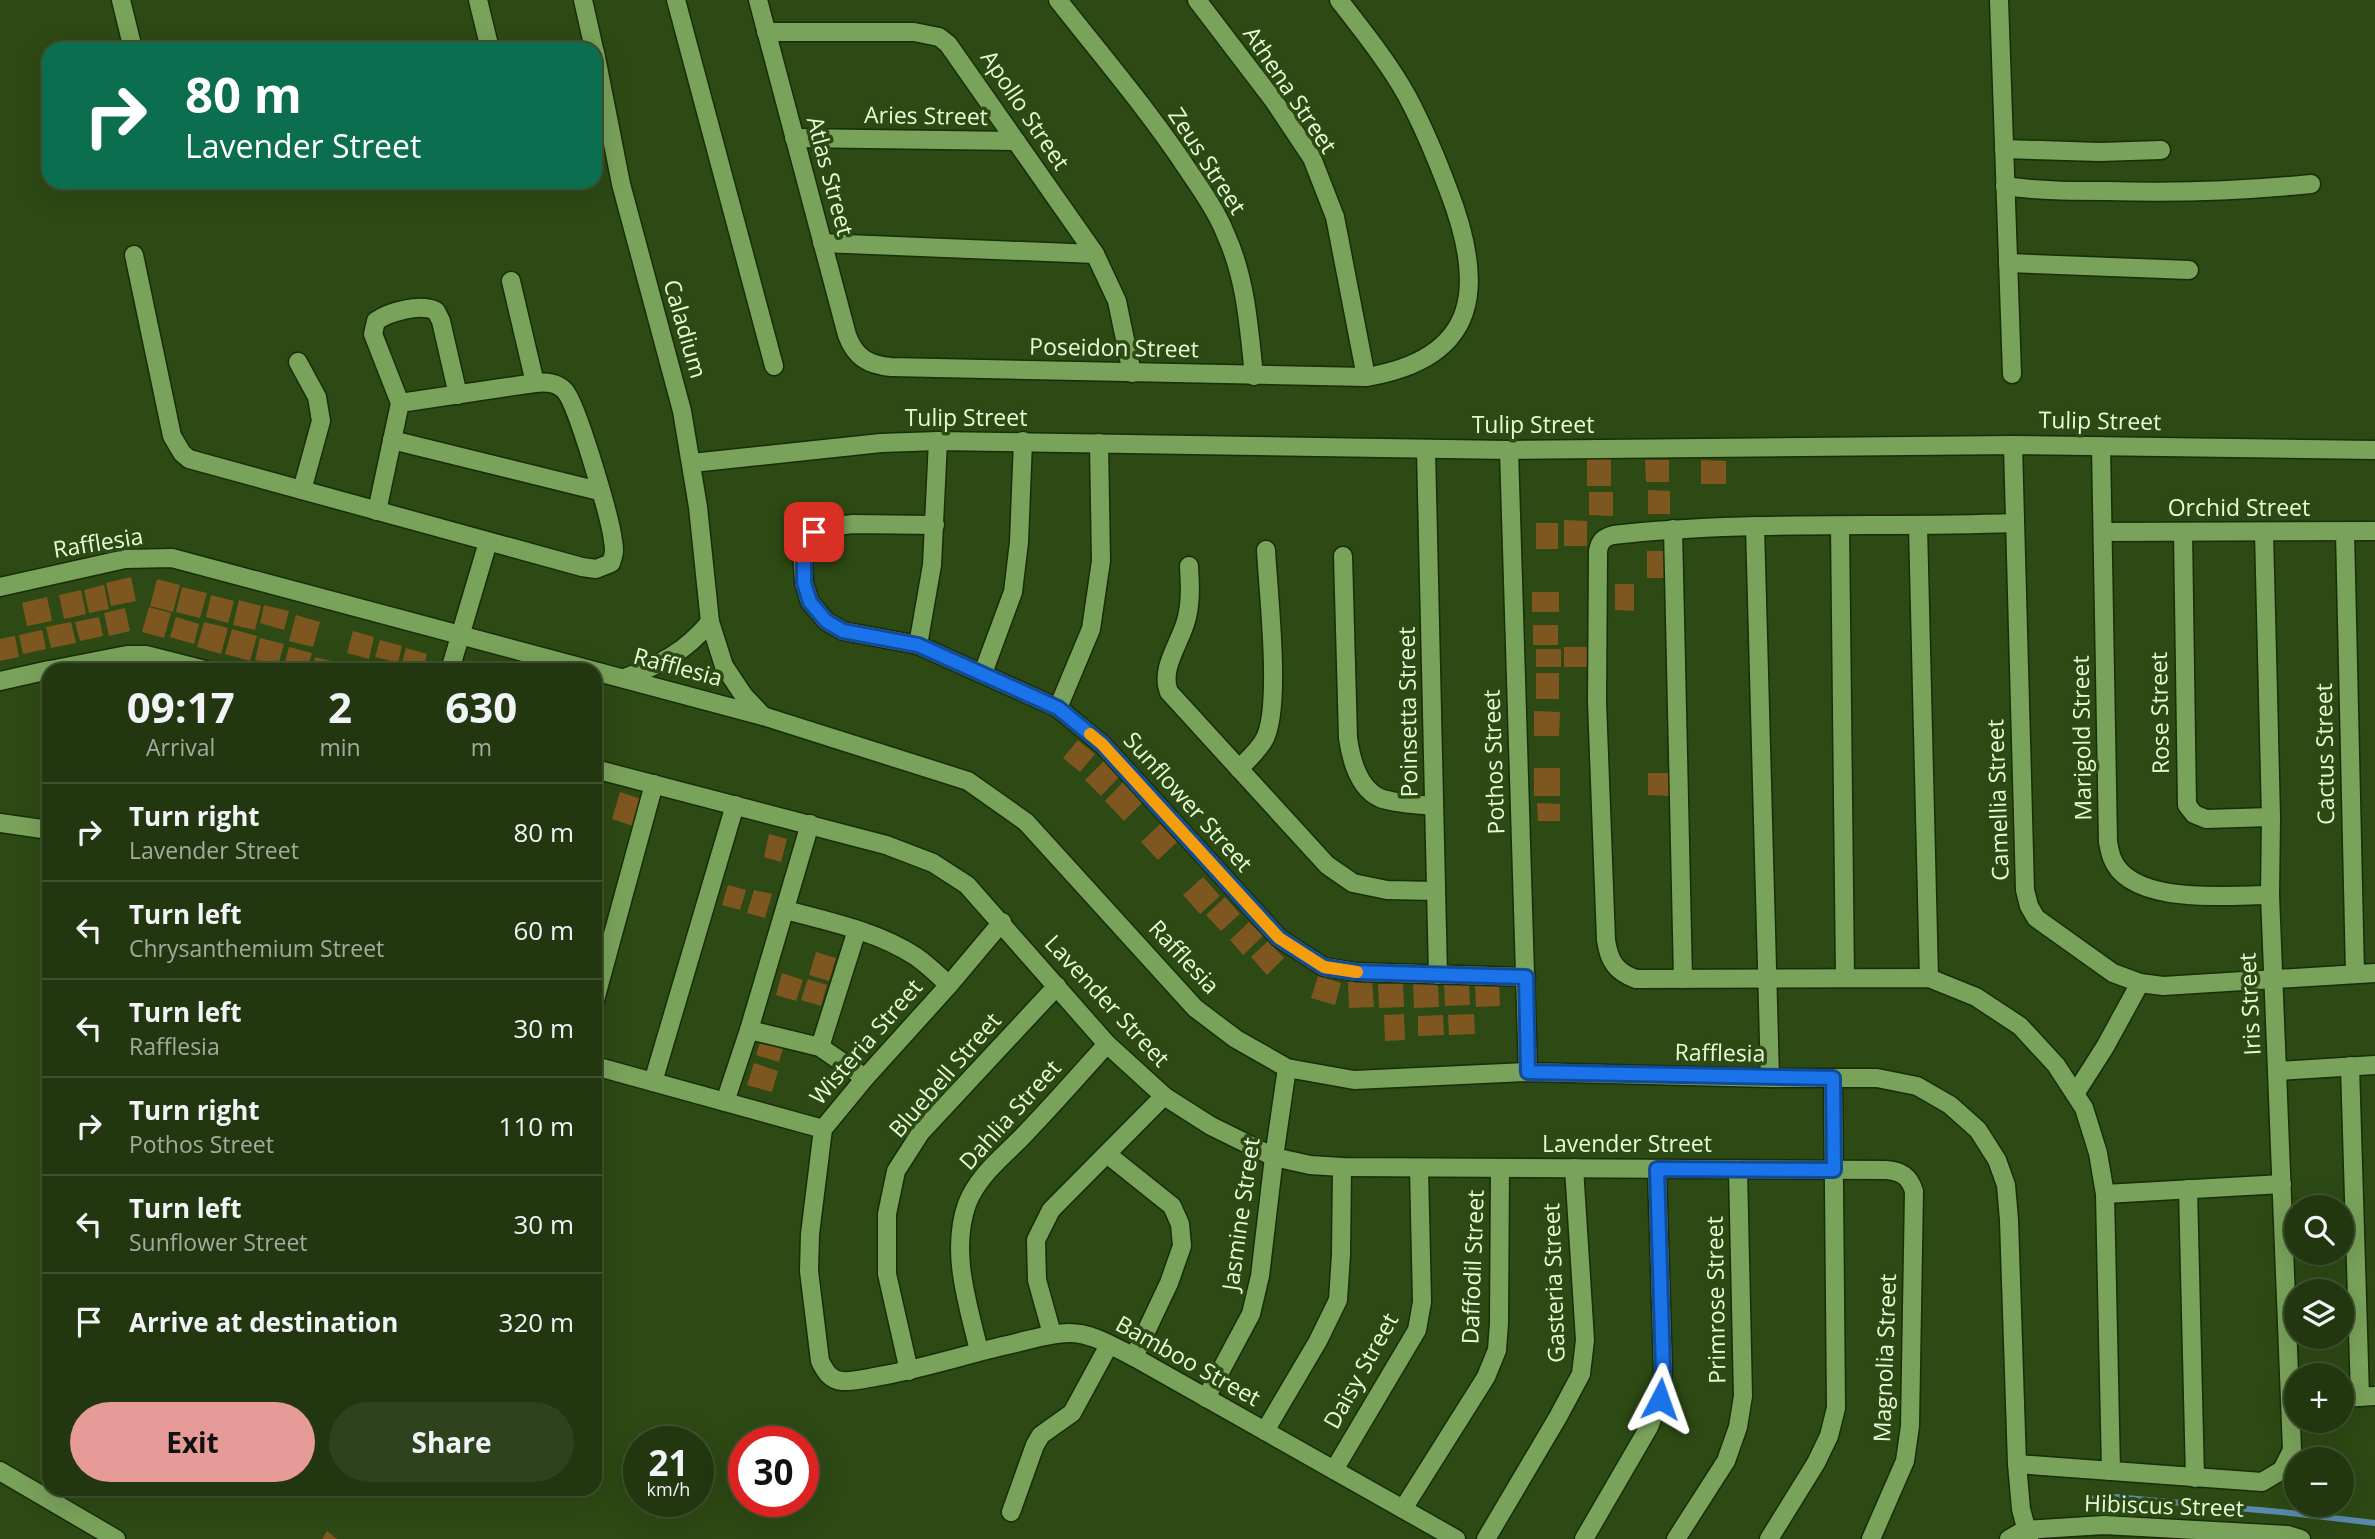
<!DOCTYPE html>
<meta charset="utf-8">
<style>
body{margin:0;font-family:"Open Sans",sans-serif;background:#2e421d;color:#f1f3f6;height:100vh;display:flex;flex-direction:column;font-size:26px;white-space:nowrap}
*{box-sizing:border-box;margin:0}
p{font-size:23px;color:#a2ac9e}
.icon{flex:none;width:38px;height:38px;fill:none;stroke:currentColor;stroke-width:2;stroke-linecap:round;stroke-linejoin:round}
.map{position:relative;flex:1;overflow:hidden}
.drawer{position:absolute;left:42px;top:663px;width:560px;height:833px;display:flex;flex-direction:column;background:#22370f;border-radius:21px;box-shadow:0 7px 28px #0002,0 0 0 2px #3f512f}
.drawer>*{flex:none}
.hud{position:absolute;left:42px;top:42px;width:560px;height:147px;border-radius:21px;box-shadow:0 7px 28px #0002,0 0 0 2px #3f512f;background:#0b6e4f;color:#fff;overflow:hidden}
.buttons{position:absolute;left:2284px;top:1195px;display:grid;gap:14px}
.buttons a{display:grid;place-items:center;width:70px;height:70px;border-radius:50%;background:#22370f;box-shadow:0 7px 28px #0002,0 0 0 2px #3f512f;font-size:35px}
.speed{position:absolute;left:623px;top:1426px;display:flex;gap:14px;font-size:35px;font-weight:700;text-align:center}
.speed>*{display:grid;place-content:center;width:91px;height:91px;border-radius:50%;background:#22370f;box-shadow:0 7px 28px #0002,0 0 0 2px #3f512f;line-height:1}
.speed small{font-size:18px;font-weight:400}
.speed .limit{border:10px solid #d22;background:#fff;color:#111}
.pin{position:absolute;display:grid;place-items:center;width:60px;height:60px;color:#fff;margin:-30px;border-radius:14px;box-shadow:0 4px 10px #0006}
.me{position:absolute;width:77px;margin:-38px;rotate:4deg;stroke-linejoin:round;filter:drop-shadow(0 0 5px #0008)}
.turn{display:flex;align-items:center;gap:24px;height:147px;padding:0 28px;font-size:32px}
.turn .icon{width:91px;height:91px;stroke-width:2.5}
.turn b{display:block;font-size:49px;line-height:60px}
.eta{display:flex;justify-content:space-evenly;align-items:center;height:119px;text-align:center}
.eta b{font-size:42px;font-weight:700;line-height:49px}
.primary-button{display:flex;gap:14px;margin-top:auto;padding:14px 28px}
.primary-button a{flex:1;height:80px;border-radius:42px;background:#e69b98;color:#111;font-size:28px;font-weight:700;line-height:80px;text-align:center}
.primary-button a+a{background:#2e421d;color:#f1f3f6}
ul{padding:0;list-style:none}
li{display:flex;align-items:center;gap:21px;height:98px;padding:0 28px;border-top:2px solid #3f512f}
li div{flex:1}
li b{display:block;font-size:26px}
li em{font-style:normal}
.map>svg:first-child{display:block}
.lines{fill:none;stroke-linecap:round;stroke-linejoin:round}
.stream{stroke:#5a8bac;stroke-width:6}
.building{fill:#7e5720}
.minor-casing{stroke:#192d08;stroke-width:21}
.minor{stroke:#79a25a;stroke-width:18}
.route-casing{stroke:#114b97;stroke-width:18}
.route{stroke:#1a73e8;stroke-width:12}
.slow{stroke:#f59e0b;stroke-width:12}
.labels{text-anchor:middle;stroke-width:7;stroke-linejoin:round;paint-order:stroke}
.street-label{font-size:23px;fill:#e5fcd7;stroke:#2d4914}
</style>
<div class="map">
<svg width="2375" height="1539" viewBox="0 0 2375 1539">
<rect width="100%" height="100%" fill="#2d4914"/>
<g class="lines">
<polyline class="stream" points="2087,1499 2115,1497 2281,1512 2375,1523"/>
</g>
<g class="building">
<polygon points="1587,458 1611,459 1611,486 1587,486"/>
<polygon points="1645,460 1669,460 1669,482 1646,482"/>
<polygon points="1701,460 1726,461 1726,484 1701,484"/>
<polygon points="1648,490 1670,491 1670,514 1648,514"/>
<polygon points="1589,492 1613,492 1613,516 1589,515"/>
<polygon points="1564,520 1587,521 1587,546 1564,546"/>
<rect x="1536" y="523" width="22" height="26"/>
<rect x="1647" y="551" width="23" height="27"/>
<polygon points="131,577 136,601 111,606 106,583"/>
<polygon points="157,579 180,585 173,612 150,606"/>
<polygon points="1615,584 1634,584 1634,611 1615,610"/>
<polygon points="104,585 109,609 89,613 84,590"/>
<polygon points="182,587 207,593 200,618 176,612"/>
<polygon points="81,590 86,614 64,619 59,595"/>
<rect x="1532" y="592" width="27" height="20"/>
<polygon points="211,595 234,601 228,623 206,617"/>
<polygon points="47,597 52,621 27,626 22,603"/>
<polygon points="239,600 261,606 255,630 233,625"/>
<polygon points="264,605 289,611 284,630 260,623"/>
<polygon points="149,607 171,613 164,638 142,632"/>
<polygon points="125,608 130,631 109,636 104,613"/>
<polygon points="296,615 320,622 313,647 289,641"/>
<polygon points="99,617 103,636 80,641 75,622"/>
<polygon points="176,617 199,624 194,644 170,637"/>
<polygon points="71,622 76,643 51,648 46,627"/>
<polygon points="204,622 228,628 221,654 197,647"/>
<rect x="1533" y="625" width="25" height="20"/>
<polygon points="232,629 257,636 250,661 225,654"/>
<polygon points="42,630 46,649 23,654 19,635"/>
<polygon points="353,631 374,637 369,659 347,653"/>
<polygon points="15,636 19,657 0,661 0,639"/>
<polygon points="260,638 284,644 278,666 255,660"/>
<polygon points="380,640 402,646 398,663 375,657"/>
<polygon points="289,647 312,653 307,670 284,665"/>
<rect x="1564" y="647" width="24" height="20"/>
<polygon points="406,648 427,654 423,670 400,670"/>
<rect x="1536" y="649" width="25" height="18"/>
<polygon points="315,657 339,663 337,670 312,670"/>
<polygon points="343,665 362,669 362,670 342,670"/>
<rect x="1536" y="673" width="23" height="26"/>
<polygon points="1534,711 1560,712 1559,736 1534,736"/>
<polygon points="1078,740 1095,754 1080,772 1063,758"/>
<polygon points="1104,761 1119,777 1101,796 1085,780"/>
<rect x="1534" y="768" width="26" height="28"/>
<polygon points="1648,773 1671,773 1671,796 1648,795"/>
<polygon points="1123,782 1143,802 1124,821 1105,801"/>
<polygon points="620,792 641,799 633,826 612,819"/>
<polygon points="1537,803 1560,804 1560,821 1538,821"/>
<polygon points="1160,824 1177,842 1158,860 1141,842"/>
<polygon points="769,834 787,839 781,862 764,857"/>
<polygon points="1203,877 1220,896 1200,914 1183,895"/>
<polygon points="728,885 746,890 740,910 722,905"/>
<polygon points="754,890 772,894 765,918 747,913"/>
<polygon points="1225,897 1240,914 1221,931 1206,915"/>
<polygon points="1249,922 1263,936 1243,955 1230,940"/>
<polygon points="1268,941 1284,958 1267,975 1251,957"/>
<polygon points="816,952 836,958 829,981 809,975"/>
<polygon points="782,973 803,980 796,1001 776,995"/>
<polygon points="1318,976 1341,983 1335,1005 1311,998"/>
<polygon points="808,979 827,985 821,1006 801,1000"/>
<polygon points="1372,981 1374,1007 1349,1008 1348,982"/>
<polygon points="1438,982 1439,1007 1414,1008 1413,983"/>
<polygon points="1403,983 1404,1007 1379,1008 1378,984"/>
<polygon points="1469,983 1470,1005 1445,1006 1444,984"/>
<polygon points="1499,983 1500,1006 1476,1007 1475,984"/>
<polygon points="1404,1014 1405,1040 1385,1041 1384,1015"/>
<polygon points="1474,1014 1475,1034 1449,1035 1448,1015"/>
<polygon points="1443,1015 1444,1035 1418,1036 1418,1016"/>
<polygon points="762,1037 784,1044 779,1062 756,1055"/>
<polygon points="754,1063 778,1071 772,1092 747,1085"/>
<polygon points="327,1531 337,1539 322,1539"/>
</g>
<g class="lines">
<g class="minor-casing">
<g id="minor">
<polyline points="121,0 133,49"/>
<polyline points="478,0 490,49"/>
<polyline points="583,0 594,49"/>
<polyline points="676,0 774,366"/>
<path d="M758 0 847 335C855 357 868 365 891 367L1366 377C1482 358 1485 284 1448 189 1436 157 1423 126 1407 96 1388 62 1363 31 1339 0"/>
<path d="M1058 0C1102 56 1149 111 1188 170 1202 191 1217 212 1226 235 1246 279 1249 328 1254 376"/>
<polyline points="1197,0 1274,101 1312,158 1335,217 1366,377"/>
<polyline points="1999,0 2012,374"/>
<polyline points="766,32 914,32 939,37 948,44 1095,254 1117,301 1132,373"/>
<polyline points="595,52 621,184 682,411 698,507 710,622 724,666 744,696 763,716"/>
<polyline points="794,138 1016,141"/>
<polyline points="2004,149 2100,152 2161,150"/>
<path d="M2005 186C2039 191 2073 191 2107 191 2175 193 2242 191 2311 184"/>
<polyline points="822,243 1095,254"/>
<path d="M134 255 172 436 182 453 189 459 582 567 596 569 611 563C614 555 615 550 613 541 611 520 577 404 565 391 557 382 546 382 535 383L400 403"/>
<polyline points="2008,263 2189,270"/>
<polyline points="511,281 535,383"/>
<polyline points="298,362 317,397 321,421 302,490"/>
<polyline points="392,440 599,491"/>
<polyline points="2013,445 2025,890 2029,906 2036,918 2113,973 2140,983 2163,986 2375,973"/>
<path d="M2101 446 2108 842C2109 847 2110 853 2112 858 2130 906 2229 895 2270 895"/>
<polyline points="1426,449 1438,975"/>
<polyline points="1509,450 1528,1072"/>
<polyline points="692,463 881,443 938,441 1509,450 2013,445 2375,450"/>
<path d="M377 511 400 403 373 334 376 321C389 312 420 303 436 311L441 321 458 395"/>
<path d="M2014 523C1880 528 1746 520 1613 535 1603 538 1600 541 1598 551L1597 702 1606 940C1609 961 1616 972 1636 979L1929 978 1976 997 2020 1026 2056 1065 2084 1108 2098 1153 2105 1194 2111 1471"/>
<polyline points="935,525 853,524 828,527 814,532 804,547 803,562 804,583 810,602 826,621 843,631 918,645 1058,708 1102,744 1279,938 1324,967 1356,972 1526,977"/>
<polyline points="1755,526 1770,1078"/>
<polyline points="1840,526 1845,978"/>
<polyline points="1918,526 1929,978"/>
<polyline points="1673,529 1683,979"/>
<polyline points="2103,532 2375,531"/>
<polyline points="2183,532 2187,805 2194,814 2206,819 2271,817"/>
<polyline points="2345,532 2355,974"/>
<path d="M1343 556 1348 738C1351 759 1358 788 1380 798 1396 804 1417 804 1434 806"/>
<path d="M1189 566C1190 583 1191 600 1187 617 1182 641 1159 668 1169 692L1327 865 1353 883 1387 890 1436 891"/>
<polyline points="0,587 125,559 172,558 763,716 968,781 1026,822 1195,1008 1236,1039 1287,1068 1354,1080 1528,1072 1770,1078 1877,1078 1917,1086 1950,1105 1978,1130 1997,1160 2006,1185 2009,1220 2017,1464 2021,1509 2029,1539"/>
<polyline points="918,645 932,565 938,441"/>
<polyline points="50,670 127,655 146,655 205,670"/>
<polyline points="450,670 488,542"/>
<polyline points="983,673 1013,592 1019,542 1023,441"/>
<path d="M625 678C661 664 685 652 710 622"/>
<polyline points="0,681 49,670"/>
<polyline points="1058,708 1091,629 1101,561 1099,443"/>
<path d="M595 769 886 845 933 863 967 885 1107 1044 1164 1096 1211 1126 1274 1157 1310 1165 1342 1167 1886 1170C1901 1171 1909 1176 1914 1191L1910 1426 1905 1461 1871 1539"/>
<path d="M1239 769C1247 760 1258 751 1264 740 1282 709 1268 591 1266 550"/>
<polyline points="0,823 49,830"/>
<path d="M786 910C829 922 877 931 915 956 927 964 938 975 949 985"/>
<path d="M1002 922 949 985 865 1078 823 1129 810 1234 809 1271 820 1361C825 1371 830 1380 842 1381 854 1382 868 1378 880 1376 926 1368 970 1353 1016 1343 1033 1339 1051 1333 1069 1333 1093 1333 1114 1347 1134 1357L1456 1539"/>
<polyline points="595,1000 654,784"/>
<polyline points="749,1030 820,1047 865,1078"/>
<polyline points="820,1047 857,930"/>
<polyline points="595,1066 823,1129"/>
<polyline points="2350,1066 2360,1397"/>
<polyline points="2278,1071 2375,1065"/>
<polyline points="653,1082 735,805"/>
<polyline points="2075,1094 2105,1047 2140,983"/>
<polyline points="725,1102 749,1030 810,824"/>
<polyline points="1107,1154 1172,1206 1180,1224 1182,1246 1169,1283 1134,1357"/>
<polyline points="2188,1189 2195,1478"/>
<polyline points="2105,1194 2282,1184"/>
<polyline points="1052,1334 1037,1280 1036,1240 1051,1210 1164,1096"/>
<path d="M979 1351C968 1304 950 1252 967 1204 978 1175 1004 1156 1024 1135 1053 1105 1080 1074 1107 1044"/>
<polyline points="909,1371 887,1274 887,1214 896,1171 921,1132 1057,986"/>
<polyline points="1206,1398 1251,1314 1260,1276 1274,1157 1287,1068"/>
<polyline points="2342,1398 2375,1396"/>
<polyline points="1265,1431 1318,1341 1338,1300 1341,1255 1342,1167"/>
<polyline points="2017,1464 2262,1482 2282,1470 2292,1450 2270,895 2271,817 2264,532"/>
<polyline points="1334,1470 1417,1330 1422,1302 1419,1168"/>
<polyline points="0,1471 116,1539"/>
<polyline points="1403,1509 1486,1377 1497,1350 1499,1323 1500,1168"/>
<polyline points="1011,1512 1035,1445 1041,1435 1072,1413 1109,1345"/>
<polyline points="1486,1539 1558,1417 1581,1374 1585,1340 1574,1168"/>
<polyline points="1584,1539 1649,1427 1660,1399 1663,1371 1657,1169"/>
<polyline points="1676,1539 1726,1461 1738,1427 1743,1396 1738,1169"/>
<polyline points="1769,1539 1816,1463 1829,1436 1836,1408 1833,1078"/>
<polyline points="2009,1539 2025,1530 2104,1525 2288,1535 2301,1539"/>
</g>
</g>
<use href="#minor" class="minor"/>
</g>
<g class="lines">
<g class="route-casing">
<polyline id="route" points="814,532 804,547 804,583 810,602 826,621 843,631 918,645 1058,708 1102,744 1279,938 1324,967 1356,972 1526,977 1528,1072 1833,1078 1834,1170 1657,1169 1663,1371 1660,1399"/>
</g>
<use href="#route" class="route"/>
<polyline class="slow" points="1090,734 1102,744 1279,938 1324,967 1357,972"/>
</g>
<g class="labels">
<g class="street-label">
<text transform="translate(1290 90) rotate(56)" y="8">Athena Street</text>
<text transform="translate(1025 110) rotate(56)" y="8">Apollo Street</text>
<text transform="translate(926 116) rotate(1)" y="8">Aries Street</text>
<text transform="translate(1207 161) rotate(57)" y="8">Zeus Street</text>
<text transform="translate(830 176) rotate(75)" y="8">Atlas Street</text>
<text transform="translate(685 329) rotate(74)" y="8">Caladium</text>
<text transform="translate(1114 348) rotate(1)" y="8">Poseidon Street</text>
<text x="966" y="426">Tulip Street</text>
<text transform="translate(2100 421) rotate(1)" y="8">Tulip Street</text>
<text x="1533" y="433">Tulip Street</text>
<text x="2239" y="516">Orchid Street</text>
<text transform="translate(98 543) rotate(-9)" y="8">Rafflesia</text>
<text transform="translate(678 667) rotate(15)" y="8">Rafflesia</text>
<text transform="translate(1408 712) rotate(-91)" y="8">Poinsetta Street</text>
<text transform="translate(2160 713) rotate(-91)" y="8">Rose Street</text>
<text transform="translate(2082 738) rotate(-91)" y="8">Marigold Street</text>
<text transform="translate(2325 754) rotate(-91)" y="8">Cactus Street</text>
<text transform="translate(1494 762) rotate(-92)" y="8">Pothos Street</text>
<text transform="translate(1998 800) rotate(-92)" y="8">Camellia Street</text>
<text transform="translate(1188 802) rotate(48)" y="8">Sunflower Street</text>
<text transform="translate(1184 957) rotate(47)" y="8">Rafflesia</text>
<text transform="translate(1107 1001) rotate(47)" y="8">Lavender Street</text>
<text transform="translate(2250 1004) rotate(-93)" y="8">Iris Street</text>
<text transform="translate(866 1042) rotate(-49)" y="8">Wisteria Street</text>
<text transform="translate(1720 1053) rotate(1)" y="8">Rafflesia</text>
<text transform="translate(945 1075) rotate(-49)" y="8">Bluebell Street</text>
<text transform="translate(1010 1115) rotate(-48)" y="8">Dahlia Street</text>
<text x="1627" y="1152">Lavender Street</text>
<text transform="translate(1241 1214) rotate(-82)" y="8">Jasmine Street</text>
<text transform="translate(1473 1267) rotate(-88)" y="8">Daffodil Street</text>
<text transform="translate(1554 1283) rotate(-92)" y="8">Gasteria Street</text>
<text transform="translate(1716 1300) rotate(-91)" y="8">Primrose Street</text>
<text transform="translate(1885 1358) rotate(-88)" y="8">Magnolia Street</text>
<text transform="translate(1188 1361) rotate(29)" y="8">Bamboo Street</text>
<text transform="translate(1361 1371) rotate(-61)" y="8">Daisy Street</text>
<text transform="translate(2164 1506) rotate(2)" y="8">Hibiscus Street</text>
</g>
</g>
</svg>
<div class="buttons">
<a><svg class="icon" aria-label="search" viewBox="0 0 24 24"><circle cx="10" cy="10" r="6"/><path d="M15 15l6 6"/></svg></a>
<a><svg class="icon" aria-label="layers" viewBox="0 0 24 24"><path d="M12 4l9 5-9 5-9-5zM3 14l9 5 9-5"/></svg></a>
<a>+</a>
<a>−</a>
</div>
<div class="speed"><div>21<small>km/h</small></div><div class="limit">30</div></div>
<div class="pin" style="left:814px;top:532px;background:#d93025"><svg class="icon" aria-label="arrive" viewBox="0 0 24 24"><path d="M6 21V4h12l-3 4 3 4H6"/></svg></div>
<svg class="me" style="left:1660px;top:1399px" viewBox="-20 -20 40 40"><path d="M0-17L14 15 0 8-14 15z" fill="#1a73e8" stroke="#fff" stroke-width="4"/></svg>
<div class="hud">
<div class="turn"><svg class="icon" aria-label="right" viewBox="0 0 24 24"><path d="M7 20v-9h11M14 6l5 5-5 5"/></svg><div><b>80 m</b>Lavender Street</div></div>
</div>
<section class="drawer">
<div class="eta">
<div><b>09:17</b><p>Arrival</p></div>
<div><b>2</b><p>min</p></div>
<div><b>630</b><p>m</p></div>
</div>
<ul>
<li><svg class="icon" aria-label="right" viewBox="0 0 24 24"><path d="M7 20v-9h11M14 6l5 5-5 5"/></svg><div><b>Turn right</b><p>Lavender Street</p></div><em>80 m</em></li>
<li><svg class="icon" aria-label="left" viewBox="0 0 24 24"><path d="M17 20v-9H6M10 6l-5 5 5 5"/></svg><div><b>Turn left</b><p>Chrysanthemium Street</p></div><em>60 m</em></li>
<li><svg class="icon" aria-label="left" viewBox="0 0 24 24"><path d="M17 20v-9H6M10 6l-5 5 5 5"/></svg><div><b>Turn left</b><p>Rafflesia</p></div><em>30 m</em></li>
<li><svg class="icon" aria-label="right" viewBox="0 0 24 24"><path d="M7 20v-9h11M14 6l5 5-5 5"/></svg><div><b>Turn right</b><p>Pothos Street</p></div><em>110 m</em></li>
<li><svg class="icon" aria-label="left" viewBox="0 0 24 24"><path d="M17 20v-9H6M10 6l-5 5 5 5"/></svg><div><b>Turn left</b><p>Sunflower Street</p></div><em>30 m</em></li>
<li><svg class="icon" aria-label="arrive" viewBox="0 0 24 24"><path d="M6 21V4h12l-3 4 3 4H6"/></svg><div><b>Arrive at destination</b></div><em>320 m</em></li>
</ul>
<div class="primary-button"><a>Exit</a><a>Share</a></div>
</section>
</div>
